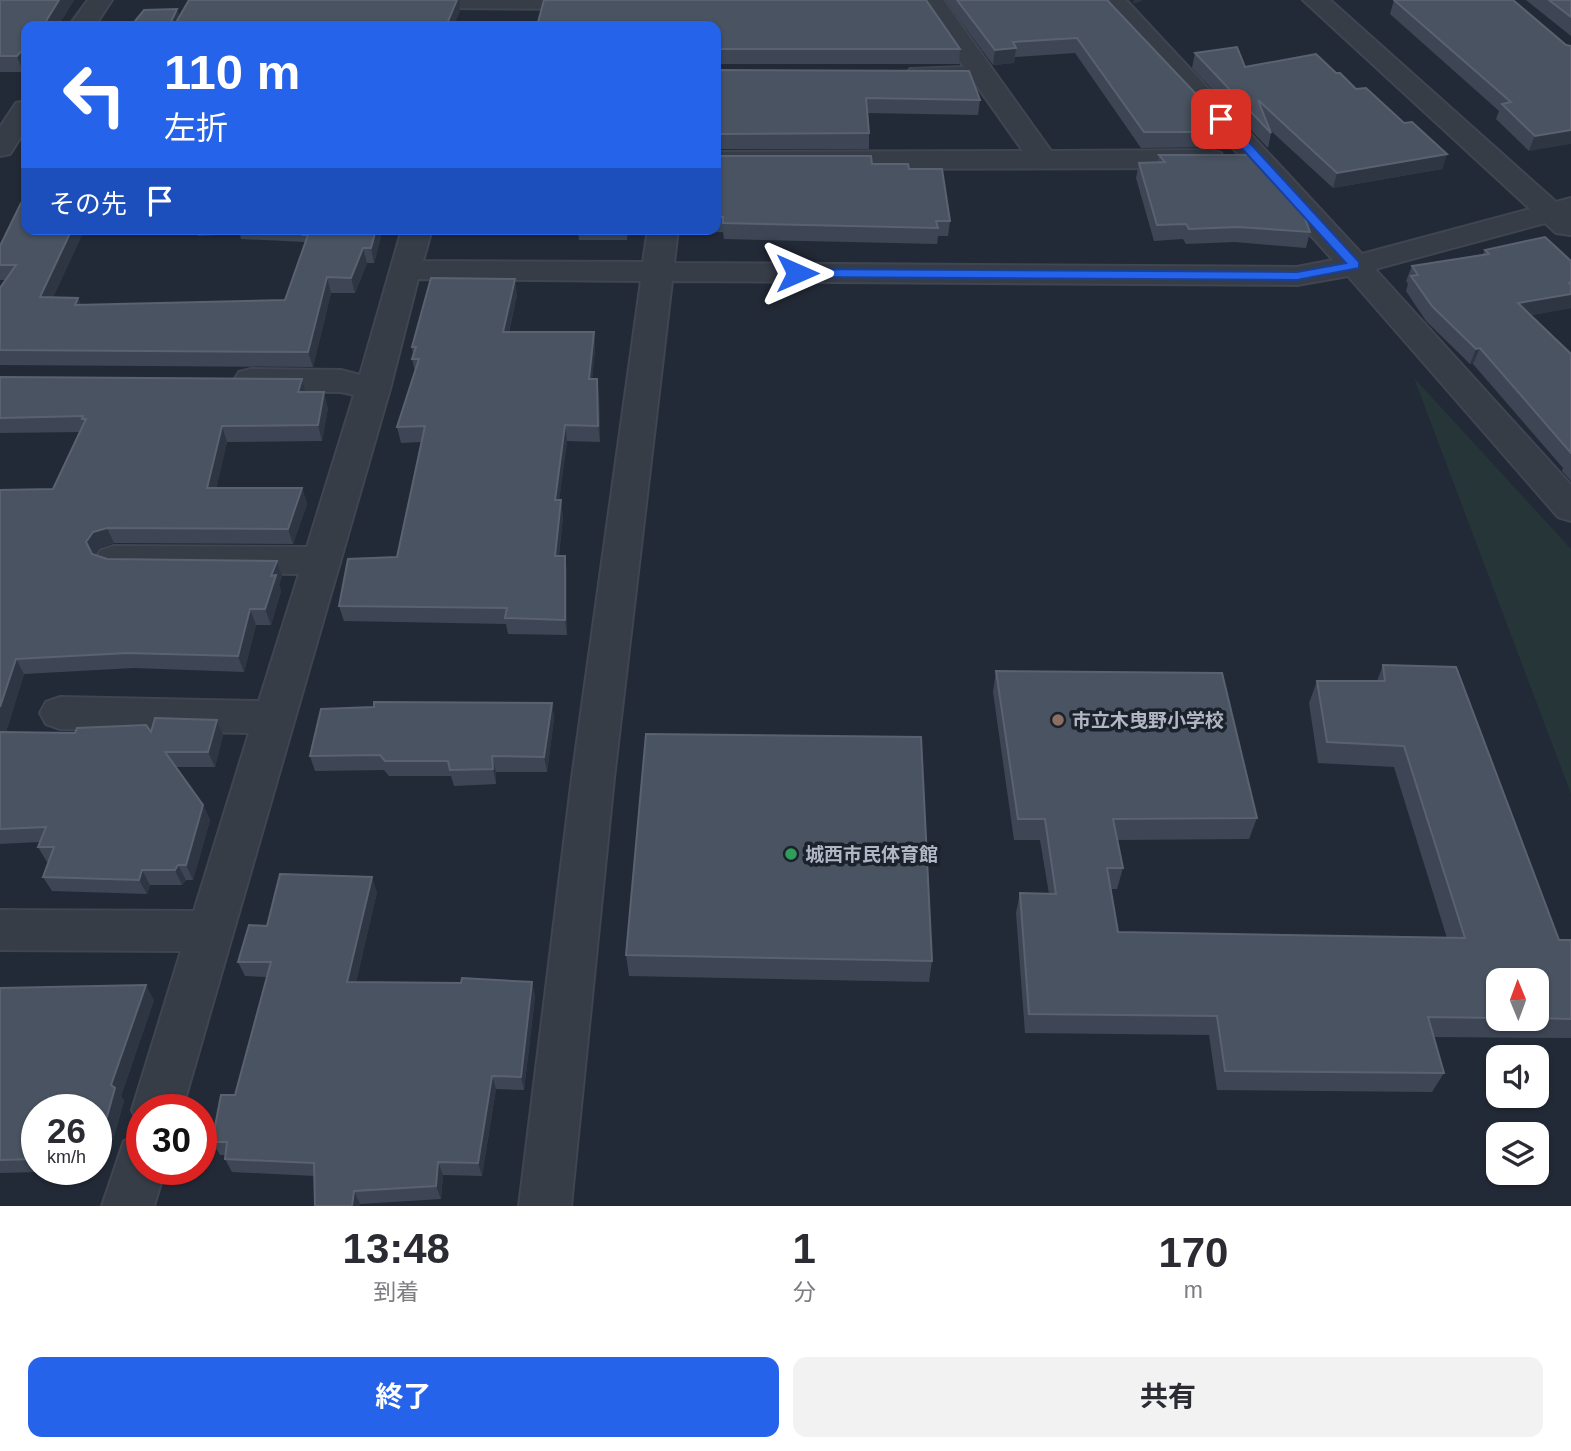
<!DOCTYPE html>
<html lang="ja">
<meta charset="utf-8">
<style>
body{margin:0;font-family:Helvetica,"Noto Sans JP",sans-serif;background:#f2f2f3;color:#2b2b33;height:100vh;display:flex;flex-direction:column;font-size:26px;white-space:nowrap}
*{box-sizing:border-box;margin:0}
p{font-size:23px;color:#7c7c81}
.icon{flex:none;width:38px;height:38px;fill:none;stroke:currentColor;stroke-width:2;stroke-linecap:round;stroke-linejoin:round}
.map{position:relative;height:1206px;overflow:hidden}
.details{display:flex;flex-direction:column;background:#fff;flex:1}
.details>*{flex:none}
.top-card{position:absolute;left:21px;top:21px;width:700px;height:214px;border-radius:14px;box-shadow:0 2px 5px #0004;background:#2563eb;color:#fff;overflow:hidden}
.needle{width:46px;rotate:359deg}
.buttons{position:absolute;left:1486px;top:968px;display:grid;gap:14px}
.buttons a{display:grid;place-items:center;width:63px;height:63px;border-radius:14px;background:#fff;box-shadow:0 2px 5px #0004;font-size:35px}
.speed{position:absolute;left:21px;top:1094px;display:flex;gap:14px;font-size:35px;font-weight:700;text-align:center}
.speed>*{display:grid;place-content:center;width:91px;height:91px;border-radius:50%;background:#fff;box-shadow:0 2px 5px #0004;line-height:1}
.speed small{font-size:18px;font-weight:400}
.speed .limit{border:10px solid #d22;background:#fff;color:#111}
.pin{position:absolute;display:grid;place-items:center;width:60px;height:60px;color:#fff;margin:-30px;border-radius:14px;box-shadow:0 4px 10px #0006}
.me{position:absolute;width:77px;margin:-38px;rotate:90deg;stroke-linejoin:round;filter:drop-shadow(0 0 5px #0008)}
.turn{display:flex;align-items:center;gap:24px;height:147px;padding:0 28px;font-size:32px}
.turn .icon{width:91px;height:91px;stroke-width:2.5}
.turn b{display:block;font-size:49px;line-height:60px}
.then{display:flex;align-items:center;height:66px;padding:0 28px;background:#0003;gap:14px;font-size:26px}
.eta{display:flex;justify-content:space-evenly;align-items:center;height:119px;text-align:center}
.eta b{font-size:42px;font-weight:700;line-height:49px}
.primary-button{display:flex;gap:14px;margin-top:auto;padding:14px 28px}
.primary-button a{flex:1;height:80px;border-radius:14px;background:#2563eb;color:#fff;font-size:28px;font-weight:700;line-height:80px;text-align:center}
.primary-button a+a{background:#f2f2f3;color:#2b2b33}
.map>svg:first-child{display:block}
.green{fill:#253538}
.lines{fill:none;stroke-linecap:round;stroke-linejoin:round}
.minor-casing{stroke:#3f4651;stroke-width:4}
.minor{fill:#363d47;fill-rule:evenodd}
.wall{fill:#3e4655}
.shaded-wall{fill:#2e3644}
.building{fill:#4a5361;stroke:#5a6271;stroke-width:2}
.route{fill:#2563eb;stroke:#184099;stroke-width:2}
.education-dot{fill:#8d6e63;stroke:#1c222c;stroke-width:2.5}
.leisure-dot{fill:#2e9e5b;stroke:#1c222c;stroke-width:2.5}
.labels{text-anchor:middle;stroke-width:7;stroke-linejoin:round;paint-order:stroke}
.poi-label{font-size:19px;font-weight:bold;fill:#b1b7c4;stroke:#1c222c;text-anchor:start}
</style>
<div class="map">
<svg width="1571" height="1206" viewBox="0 0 1571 1206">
<rect width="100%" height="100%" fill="#232a37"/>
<polygon class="green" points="1414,378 1571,549 1571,794"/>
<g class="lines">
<g class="minor-casing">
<g id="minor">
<polygon points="88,0 112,0 95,26 69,26"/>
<polygon points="291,0 606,0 607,2 604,7 595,9 303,7 294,5"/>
<polygon points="918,0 943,0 1051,151 1211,150 1221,153 1225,159 1221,165 1211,168 716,169 716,152 1023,151 975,83 910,81 906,75 910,69 964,67"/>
<polygon points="1100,0 1126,0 1362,254 1530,209 1303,0 1330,0 1556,202 1571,198 1571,235 1556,233 1545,223 1375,269 1571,485 1571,521 1558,517 1348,276 1297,285 672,281 614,778 571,1206 519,1206 572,778 641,281 418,279 390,389 182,1110 142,1110 142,1128 139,1127 132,1110 181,951 0,950 0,910 194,911 249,733 60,729 46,724 40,713 46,702 60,697 259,701 299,574 114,572 101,568 95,559 101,550 114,546 307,547 354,395 341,392 251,391 239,388 234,380 239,372 251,369 341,370 360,375 402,229 432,229 423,261 643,262 648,229 678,229 674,263 1297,267 1333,260"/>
<polygon points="26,101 26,129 10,154 0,156 0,127 16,103"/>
<polygon points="142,1134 142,1169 165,1169 154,1206 102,1206 124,1141"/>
</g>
</g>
<use href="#minor" class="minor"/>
</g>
<g class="wall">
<polygon points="0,0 74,0 58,26 26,26 23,72 0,72"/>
<polygon points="945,0 1110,0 1110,3 1232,132 1228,147 1141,148 1075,53 1015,57 1014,63 993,65"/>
<polygon points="1394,0 1571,46 1529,151 1496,119 1499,111 1390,14"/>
<polygon points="1526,0 1571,0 1571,36"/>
<polygon points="716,26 960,49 959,64 716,64"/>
<polygon points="1195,53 1245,67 1336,73 1356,89 1447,154 1442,169 1333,188 1269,129 1271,133 1268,148 1192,68"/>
<polygon points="716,70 980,100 978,115 868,113 869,133 869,149 716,149"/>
<polygon points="1159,155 1310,232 1306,248 1235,242 1186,244 1183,239 1154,241 1136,178 1139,163 1158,163"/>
<polygon points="716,156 872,164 909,169 950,221 948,236 938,236 937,244 724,239 723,232 686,233 686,229 716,229"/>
<polygon points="196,229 383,229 374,263 367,263 355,293 331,293 313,367 0,365 0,288 5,280 0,280 0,246 54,297 78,298 81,305 285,300 305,242 241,239 240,234 198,236"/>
<polygon points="554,229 628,229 627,240 579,240 578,232 555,232"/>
<polygon points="1485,250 1571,308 1531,315 1571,354 1571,481 1562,471 1563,468 1473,364 1470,364 1426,321 1406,291 1408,284 1406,281 1412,266 1483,254"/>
<polygon points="517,295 509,332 594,332 595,348 592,379 599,394 600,442 567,441 559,500 563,516 559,556 567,571 567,635 508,634 506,624 344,621 339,606 397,557 421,442 401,443 397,427 415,371 412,359 413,355 412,347"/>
<polygon points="0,377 305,392 328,408 322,441 227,442 216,488 302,488 307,504 293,544 114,543 100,547 95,555 107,559 277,561 282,576 279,585 281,591 271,625 256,625 244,672 134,668 24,674 6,732 75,733 151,732 217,720 223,735 215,767 176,767 203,805 210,820 193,880 186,880 182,885 150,885 147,894 52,891 43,877 49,862 47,862 38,847 40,842 0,844 0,490 53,489 80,432 0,433"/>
<polygon points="1383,665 1559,940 1571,940 1571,1038 1433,1037 1444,1073 1432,1092 1217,1090 1209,1035 1025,1033 1016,913 1020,893 1049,894 1040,840 1014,840 993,692 996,671 1257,818 1249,839 1117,840 1123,868 1117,889 1111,889 1118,932 1447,938 1394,767 1318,763 1309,703 1317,681 1377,681"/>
<polygon points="552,703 554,719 547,772 496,772 496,784 454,786 451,776 389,776 384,770 315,771 310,756"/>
<polygon points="377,892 356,982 461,983 532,982 535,997 524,1090 496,1089 482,1176 443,1175 441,1199 360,1204 360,1206 315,1206 315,1176 232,1172 225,1159 225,1155 220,1155 212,1142 235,1095 267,977 245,976 238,962 267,926"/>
<polygon points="626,955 932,961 929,982 629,976"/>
<polygon points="0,988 154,1000 121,1096 124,1101 113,1140 96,1140 96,1110 37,1110 37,1169 73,1169 71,1171 0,1173"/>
</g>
<g class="shaded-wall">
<polygon points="59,0 74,0 58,26 43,26"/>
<polygon points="457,0 459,0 460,11 454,26 446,26"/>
<polygon points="1134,0 1143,0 1133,4"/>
<polygon points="177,9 182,23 180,26 169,26"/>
<polygon points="26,46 26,68 23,72 17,56"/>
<polygon points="1016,48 1014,63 993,65 995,50"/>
<polygon points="1571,130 1571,144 1529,151 1535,136"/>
<polygon points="1447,154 1442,169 1333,188 1337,173"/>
<polygon points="72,229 85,229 46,313 40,297"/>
<polygon points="376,229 383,229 374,263 371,248"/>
<polygon points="363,248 367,263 355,293 351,278"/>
<polygon points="327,277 331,293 313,367 308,352"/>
<polygon points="515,279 517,295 505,347 503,332"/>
<polygon points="1571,282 1571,308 1512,319 1518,303"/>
<polygon points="78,298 84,313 75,305"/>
<polygon points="594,332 595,348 591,394 589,379"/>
<polygon points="1480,348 1473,364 1470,364 1476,349"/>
<polygon points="302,379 306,394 298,392"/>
<polygon points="597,379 599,394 600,442 598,426"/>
<polygon points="324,392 328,408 322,441 318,425"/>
<polygon points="565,425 567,441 557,516 555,500"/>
<polygon points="222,426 227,442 213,504 207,488"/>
<polygon points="302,488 307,504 293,544 288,529"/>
<polygon points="561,500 563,516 557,571 555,556"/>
<polygon points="107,528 114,543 100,547 93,558 86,542 93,532"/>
<polygon points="565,556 567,571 567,635 565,620"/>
<polygon points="277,561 282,576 279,585 281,591 271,625 265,609 271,576"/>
<polygon points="250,609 256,625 244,672 238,656"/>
<polygon points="16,659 24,674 1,747 0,745 0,707"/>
<polygon points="552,703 554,719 547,772 544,757"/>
<polygon points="217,720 223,735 215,767 208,752"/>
<polygon points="492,756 496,772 496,784 493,769"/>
<polygon points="203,805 210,820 193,880 186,865"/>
<polygon points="178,865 186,880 182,885 175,870"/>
<polygon points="142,870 150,885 147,894 139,880"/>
<polygon points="372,877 377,892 353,996 347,982"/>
<polygon points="532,982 535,997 524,1090 521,1077"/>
<polygon points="146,985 154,1000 121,1096 124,1101 113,1140 104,1127 111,1085"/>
<polygon points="492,1076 496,1089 482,1176 478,1163"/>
<polygon points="438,1162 443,1175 441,1199 436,1186"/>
<polygon points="354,1191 360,1204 360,1206 352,1206"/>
</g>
<g class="building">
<polygon points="0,0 59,0 43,26 26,26 26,46 17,56 0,56"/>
<polygon points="189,0 457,0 446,26 174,26"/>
<polygon points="544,0 926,0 960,49 716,49 716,26 537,26"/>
<polygon points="957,0 1107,0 1232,132 1144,132 1077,38 1013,42 1016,48 995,50"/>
<polygon points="1394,0 1513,0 1566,45 1571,46 1571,130 1535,136 1502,104 1511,102"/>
<polygon points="1549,0 1571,0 1571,17"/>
<polygon points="177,9 169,26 131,26 144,10"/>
<polygon points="1237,47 1245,67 1316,54 1336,73 1340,73 1356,89 1366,88 1404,123 1412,122 1447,154 1337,173 1258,100 1271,133 1195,53"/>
<polygon points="716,70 969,71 980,100 866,98 869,133 716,134"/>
<polygon points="1159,155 1251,155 1301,208 1310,232 1238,227 1189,229 1186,224 1157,225 1139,163 1165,162"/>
<polygon points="716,156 871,156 872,164 908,164 909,169 942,169 950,221 936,221 938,228 723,223 723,217 716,217"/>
<polygon points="26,201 26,229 72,229 40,297 78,298 75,305 285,300 308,235 303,235 305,229 376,229 371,248 363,248 351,278 327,277 308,352 0,350 0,288 16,265 0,265 0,246 21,203 25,203"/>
<polygon points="1545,237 1571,261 1571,282 1569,283 1571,285 1571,294 1518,303 1571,354 1571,453 1480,348 1476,349 1432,306 1411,276 1418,275 1412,266 1489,254 1485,250"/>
<polygon points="431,278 515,279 503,332 594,332 589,379 597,379 598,426 565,425 555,500 561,500 555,556 565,556 565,620 505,618 507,608 339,606 348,559 397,557 425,426 397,427 419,359 412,359 416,347 412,347"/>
<polygon points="0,377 302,379 298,392 324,392 318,425 222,426 207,488 302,488 288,529 107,528 93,532 86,542 92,554 107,559 277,561 271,576 276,575 265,609 250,609 238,656 127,653 16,659 0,707 0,490 53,489 86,419 82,419 83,416 0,418"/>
<polygon points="1383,665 1456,667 1559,940 1571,940 1571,1019 1536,1018 1536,980 1498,980 1498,1018 1428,1017 1444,1073 1225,1071 1217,1016 1029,1014 1020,893 1056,894 1045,819 1018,819 996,671 1222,673 1257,818 1113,819 1123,868 1107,868 1118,932 1465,938 1404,746 1327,742 1317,681 1385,681"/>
<polygon points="374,702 552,703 544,757 492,756 493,769 450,770 448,761 385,761 380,755 310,756 321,709 374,707"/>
<polygon points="155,718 217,720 208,752 165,752 203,805 186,865 178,865 175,870 142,870 139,880 43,877 54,847 38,847 46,827 0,829 0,732 75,733 77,728 146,725 151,732"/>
<polygon points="646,734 921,737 932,961 626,955"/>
<polygon points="280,874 372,877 347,982 461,983 462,978 532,982 521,1077 492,1076 478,1163 438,1162 436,1186 354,1191 352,1206 315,1206 314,1163 225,1159 227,1142 212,1142 221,1095 235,1095 271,962 238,962 249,925 267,926"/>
<polygon points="146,985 111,1085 115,1088 104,1127 96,1127 96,1110 37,1110 37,1159 0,1160 0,988"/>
</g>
<polygon class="route" points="1217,116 1225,116 1359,262 1359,268 1297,280 797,277 790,273 797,269 1297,272 1346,263 1217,121"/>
<circle class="education-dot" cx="1058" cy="720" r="7"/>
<circle class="leisure-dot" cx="791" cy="854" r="7"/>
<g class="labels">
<g class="poi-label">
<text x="1072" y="727">市立木曳野小学校</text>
<text x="805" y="861">城西市民体育館</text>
</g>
</g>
</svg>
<div class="buttons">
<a><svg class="needle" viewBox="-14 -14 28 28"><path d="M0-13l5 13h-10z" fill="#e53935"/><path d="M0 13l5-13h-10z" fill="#7c7c81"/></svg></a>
<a><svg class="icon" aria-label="sound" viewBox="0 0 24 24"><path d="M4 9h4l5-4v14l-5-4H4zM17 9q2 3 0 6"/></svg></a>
<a><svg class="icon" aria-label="layers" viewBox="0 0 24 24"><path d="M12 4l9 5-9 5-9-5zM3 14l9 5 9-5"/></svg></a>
</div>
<div class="speed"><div>26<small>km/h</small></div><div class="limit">30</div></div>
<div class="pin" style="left:1221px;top:119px;background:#d93025"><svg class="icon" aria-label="arrive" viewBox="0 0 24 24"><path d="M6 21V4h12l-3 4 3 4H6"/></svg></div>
<svg class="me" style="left:797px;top:273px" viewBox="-20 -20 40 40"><path d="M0-17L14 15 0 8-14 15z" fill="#2563eb" stroke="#fff" stroke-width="4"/></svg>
<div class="top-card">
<div class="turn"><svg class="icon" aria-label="left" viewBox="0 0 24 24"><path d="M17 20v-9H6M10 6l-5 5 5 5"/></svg><div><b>110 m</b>左折</div></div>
<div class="then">その先<svg class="icon" aria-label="arrive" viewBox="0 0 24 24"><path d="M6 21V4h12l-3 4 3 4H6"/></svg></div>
</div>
</div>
<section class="details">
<div class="eta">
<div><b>13:48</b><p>到着</p></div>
<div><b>1</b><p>分</p></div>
<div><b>170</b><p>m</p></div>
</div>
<div class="primary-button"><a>終了</a><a>共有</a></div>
</section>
